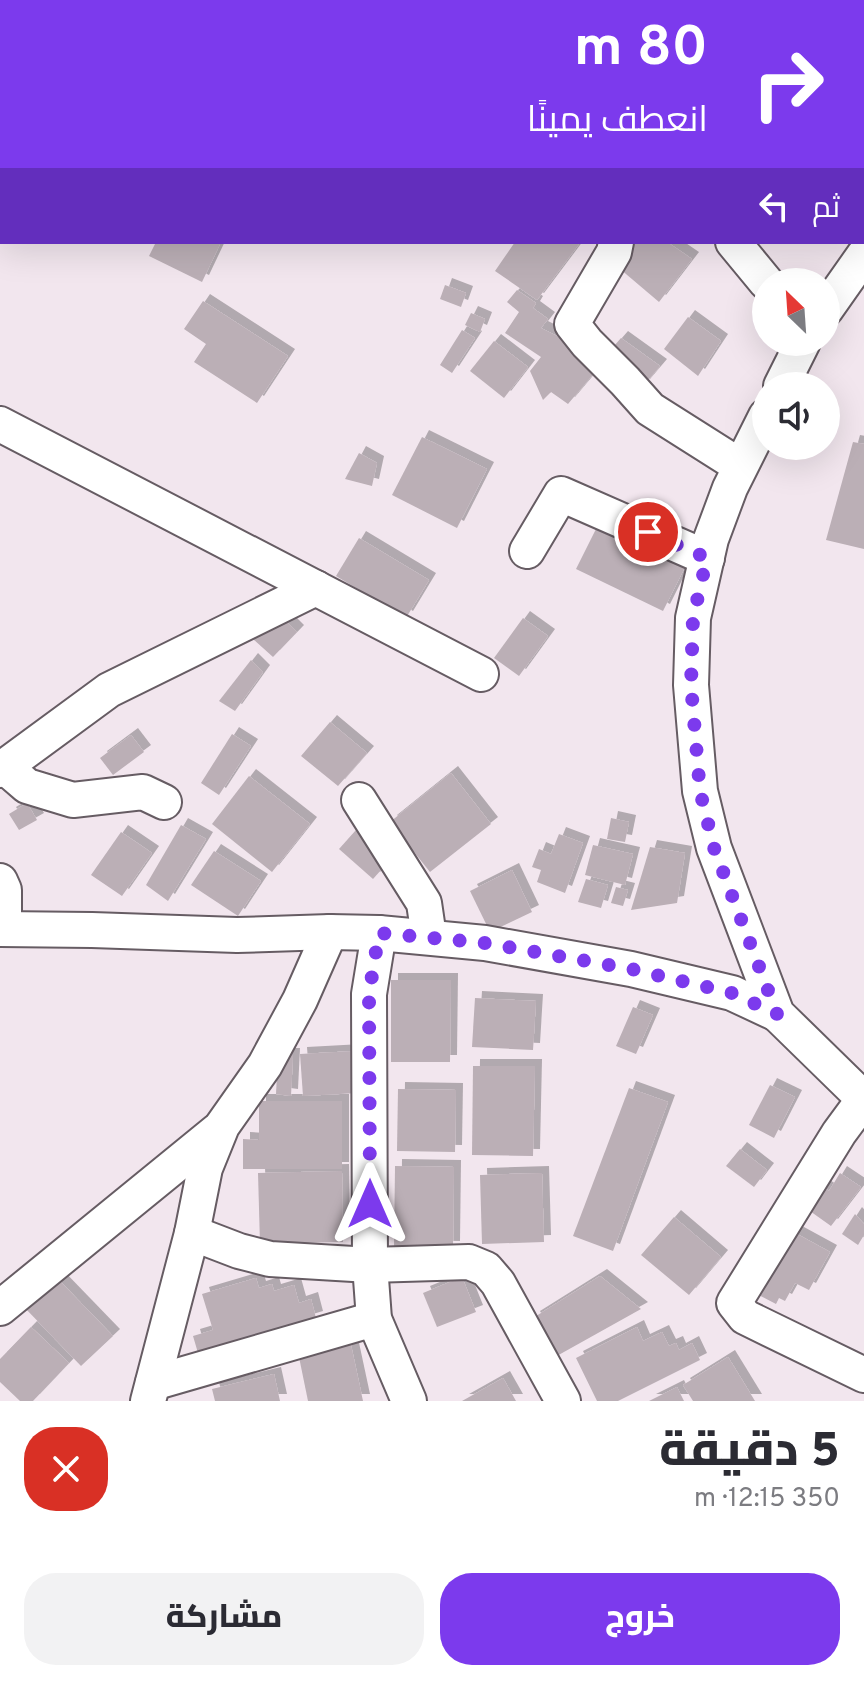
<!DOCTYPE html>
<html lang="ar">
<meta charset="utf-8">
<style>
body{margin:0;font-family:Overpass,Cairo,sans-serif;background:#f2f2f3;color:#2b2b33;direction:rtl;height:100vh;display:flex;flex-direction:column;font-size:30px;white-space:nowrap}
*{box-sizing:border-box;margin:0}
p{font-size:26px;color:#7c7c81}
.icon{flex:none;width:44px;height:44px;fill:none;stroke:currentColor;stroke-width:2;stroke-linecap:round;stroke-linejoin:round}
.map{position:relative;height:1401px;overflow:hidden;direction:ltr}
.drawer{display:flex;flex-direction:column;background:#fff;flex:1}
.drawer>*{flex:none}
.top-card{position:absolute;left:0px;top:0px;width:864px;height:244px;box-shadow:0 8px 32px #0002;direction:rtl;background:#7c3aed;color:#fff;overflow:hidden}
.needle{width:52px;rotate:335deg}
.buttons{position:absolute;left:752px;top:268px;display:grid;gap:16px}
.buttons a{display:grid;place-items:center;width:88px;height:88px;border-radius:50%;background:#fff;box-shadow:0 8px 32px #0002;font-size:40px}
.pin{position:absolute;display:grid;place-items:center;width:68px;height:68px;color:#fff;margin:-34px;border:4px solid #fff;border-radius:50%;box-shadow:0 2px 8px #0007}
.me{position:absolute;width:88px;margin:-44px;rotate:0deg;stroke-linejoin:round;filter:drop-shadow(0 0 6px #0008)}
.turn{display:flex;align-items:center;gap:28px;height:168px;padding:0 24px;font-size:36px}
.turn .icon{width:104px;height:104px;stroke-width:2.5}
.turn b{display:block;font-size:56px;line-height:68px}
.then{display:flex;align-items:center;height:76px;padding:0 24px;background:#0003;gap:16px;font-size:30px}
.round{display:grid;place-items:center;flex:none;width:84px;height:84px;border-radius:32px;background:#f2f2f3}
.head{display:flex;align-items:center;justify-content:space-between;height:136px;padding:0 24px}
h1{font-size:48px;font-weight:800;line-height:60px}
.button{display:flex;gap:16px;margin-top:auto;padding:16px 24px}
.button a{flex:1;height:92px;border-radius:32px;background:#7c3aed;color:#fff;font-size:32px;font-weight:800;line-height:92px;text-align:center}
.button a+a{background:#f2f2f3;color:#2b2b33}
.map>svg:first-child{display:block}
.building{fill:#bbafb6;filter:url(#shadow)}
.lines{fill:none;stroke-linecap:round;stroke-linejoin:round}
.minor-casing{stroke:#665c63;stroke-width:38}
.path{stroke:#90888d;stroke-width:4;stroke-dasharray:6 4;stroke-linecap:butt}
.minor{stroke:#fff;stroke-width:34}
.route{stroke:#7c3aed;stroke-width:14;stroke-dasharray:0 25.2}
</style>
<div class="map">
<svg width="864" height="1401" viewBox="0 0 864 1401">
<defs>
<filter id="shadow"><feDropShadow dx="7" dy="-7" stdDeviation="0" flood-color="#0004"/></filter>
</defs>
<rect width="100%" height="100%" fill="#f2e6ee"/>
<g class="building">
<polygon points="156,242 221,242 202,282 149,256"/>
<polygon points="515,242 576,242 579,244 537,300 495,271"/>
<polygon points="627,242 667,242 692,259 659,302 613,263"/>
<polygon points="445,285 466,293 461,307 440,299"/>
<polygon points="517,290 536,303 533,308 548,319 541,328 557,336 600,366 568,404 551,392 543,400 530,371 541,357 505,333 519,312 507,302"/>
<polygon points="203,301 288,356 257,403 194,362 206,344 184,329"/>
<polygon points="471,313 485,319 480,332 465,325"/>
<polygon points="688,317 721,341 698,376 664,349"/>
<polygon points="462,330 475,338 452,373 440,365"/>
<polygon points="621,338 660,366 643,386 607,354"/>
<polygon points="494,341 528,367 504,398 470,371"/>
<polygon points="422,437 487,469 457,528 392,495"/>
<polygon points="853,442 864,444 864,549 826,540"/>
<polygon points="359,453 377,463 372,486 345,479"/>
<polygon points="601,519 688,561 663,611 576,569"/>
<polygon points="359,538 429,580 406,618 336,576"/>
<polygon points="278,613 297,632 273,657 253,639"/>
<polygon points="523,618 548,636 519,676 494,658"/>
<polygon points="251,660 263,672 235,711 219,701"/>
<polygon points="330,722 367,753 338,786 301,756"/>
<polygon points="232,734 251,746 219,795 201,783"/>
<polygon points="131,735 144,752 113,775 100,758"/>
<polygon points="451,773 491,824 430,872 390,822"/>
<polygon points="249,776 310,824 272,872 212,824"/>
<polygon points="27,803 37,820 19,830 9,814"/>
<polygon points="611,818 629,822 625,842 607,839"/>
<polygon points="181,825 206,839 168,901 146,885"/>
<polygon points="356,830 390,860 373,879 339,849"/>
<polygon points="121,832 152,853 122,896 91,875"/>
<polygon points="559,834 583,843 565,893 537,882 541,870 532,867 539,849 551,854"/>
<polygon points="593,845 633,854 625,885 585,875"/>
<polygon points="650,847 685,853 677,903 631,910"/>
<polygon points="214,851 261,881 238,916 191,885"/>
<polygon points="512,870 532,912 490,932 470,891"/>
<polygon points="586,879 608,885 601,908 578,902"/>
<polygon points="616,887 628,890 623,906 611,903"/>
<polygon points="391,980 451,980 450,1062 391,1062"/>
<polygon points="475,998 536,1001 533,1050 472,1047"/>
<polygon points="633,1007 653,1015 636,1054 616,1046"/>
<polygon points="355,1051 358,1093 303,1096 300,1054"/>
<polygon points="278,1055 293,1055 291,1096 276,1094"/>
<polygon points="473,1066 535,1066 533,1156 472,1155"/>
<polygon points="770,1085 795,1097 774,1138 749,1125"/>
<polygon points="629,1088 668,1102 613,1251 573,1236"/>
<polygon points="398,1089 456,1090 455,1152 397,1151"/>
<polygon points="259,1101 342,1101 342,1169 243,1169 243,1139 259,1140"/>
<polygon points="740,1149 767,1170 754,1187 726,1166"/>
<polygon points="395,1166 454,1167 453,1248 394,1247"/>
<polygon points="342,1171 343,1242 260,1244 258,1173"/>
<polygon points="542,1173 544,1242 482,1244 480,1175"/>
<polygon points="840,1173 861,1187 831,1226 800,1204 815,1182 829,1191"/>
<polygon points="855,1214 864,1224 864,1235 858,1245 842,1234"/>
<polygon points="674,1217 721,1257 689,1295 641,1255"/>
<polygon points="786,1228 830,1252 809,1290 795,1283 785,1301 779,1298 776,1304 751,1291"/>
<polygon points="54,1275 113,1336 81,1366 23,1306"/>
<polygon points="600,1276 641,1309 555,1357 533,1318"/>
<polygon points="462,1277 476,1312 437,1327 423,1293"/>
<polygon points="256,1278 259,1288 272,1284 274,1291 294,1285 299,1303 311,1299 316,1318 198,1353 193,1336 213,1330 202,1294"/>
<polygon points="31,1327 69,1363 33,1401 20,1401 0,1382 0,1359"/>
<polygon points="637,1327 643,1341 662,1332 669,1346 676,1343 679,1350 692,1343 700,1360 618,1401 597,1401 576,1358"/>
<polygon points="351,1345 363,1401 308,1401 299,1357"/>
<polygon points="728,1357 755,1401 693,1401 683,1385"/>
<polygon points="274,1374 280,1401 215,1401 212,1389"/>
<polygon points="503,1378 516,1401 462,1401"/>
<polygon points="677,1387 684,1401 649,1401"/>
</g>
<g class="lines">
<g class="minor-casing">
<g id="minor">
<polyline points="564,0 565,2"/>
<polyline points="616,242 614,252 572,324 587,343 625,381 650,409 740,466"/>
<polyline points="733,242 766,282"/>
<polyline points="826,309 864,255"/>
<polyline points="781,386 803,342"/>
<polyline points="766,416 730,488 711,539 693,618 691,685 700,791 714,848 777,1014 864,1099"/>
<polyline points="0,424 481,674"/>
<polyline points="527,551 561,494 707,558"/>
<polyline points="5,767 27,786 73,800 143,792 164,802"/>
<polyline points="0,770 109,690 316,588"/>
<polyline points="359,800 424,903 429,937"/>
<polyline points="0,881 4,890 4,929"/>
<polyline points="0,929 92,930 237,935 330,932 379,933 485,943 631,969 732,993 777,1014"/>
<polyline points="379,933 369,994 370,1265 374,1319 409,1401"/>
<polyline points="864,1099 839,1133 734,1303 745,1317 864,1375"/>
<polyline points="192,1233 239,1251 270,1259 370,1265 469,1262 486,1269 498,1283 563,1401"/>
<polyline points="0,1308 217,1131"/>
<polyline points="153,1383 374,1319"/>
<polyline points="148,1401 192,1233 205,1168 222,1126 265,1065 300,1000 330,932"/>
</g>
</g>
<polyline class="path" points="0,207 2,203"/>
<use href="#minor" class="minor"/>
</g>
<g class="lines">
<polyline class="route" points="370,1204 369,994 379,933 485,943 631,969 732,993 777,1014 714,848 700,791 691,685 693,618 707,558 648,532"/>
</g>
</svg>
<div class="buttons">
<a><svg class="needle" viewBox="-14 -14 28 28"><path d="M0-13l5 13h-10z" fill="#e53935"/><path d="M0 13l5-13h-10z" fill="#7c7c81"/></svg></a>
<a><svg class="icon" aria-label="sound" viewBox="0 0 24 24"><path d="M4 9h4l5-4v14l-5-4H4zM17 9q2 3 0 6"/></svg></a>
</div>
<div class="pin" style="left:648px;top:532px;background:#d93025"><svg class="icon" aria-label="arrive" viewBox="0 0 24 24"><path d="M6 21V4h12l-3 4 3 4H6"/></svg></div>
<svg class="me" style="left:370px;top:1204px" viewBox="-20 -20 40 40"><path d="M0-17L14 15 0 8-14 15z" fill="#7c3aed" stroke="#fff" stroke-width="4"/></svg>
<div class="top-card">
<div class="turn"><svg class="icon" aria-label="right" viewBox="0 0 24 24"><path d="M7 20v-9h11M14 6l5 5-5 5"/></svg><div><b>80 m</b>انعطف يمينًا</div></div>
<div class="then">ثم<svg class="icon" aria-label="left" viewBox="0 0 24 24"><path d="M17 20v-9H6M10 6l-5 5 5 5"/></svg></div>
</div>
</div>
<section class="drawer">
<div class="head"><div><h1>5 دقيقة</h1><p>350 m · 12:15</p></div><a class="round" style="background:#d93025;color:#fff"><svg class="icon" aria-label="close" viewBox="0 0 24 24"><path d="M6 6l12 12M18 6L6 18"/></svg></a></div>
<div class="button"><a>خروج</a><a>مشاركة</a></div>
</section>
